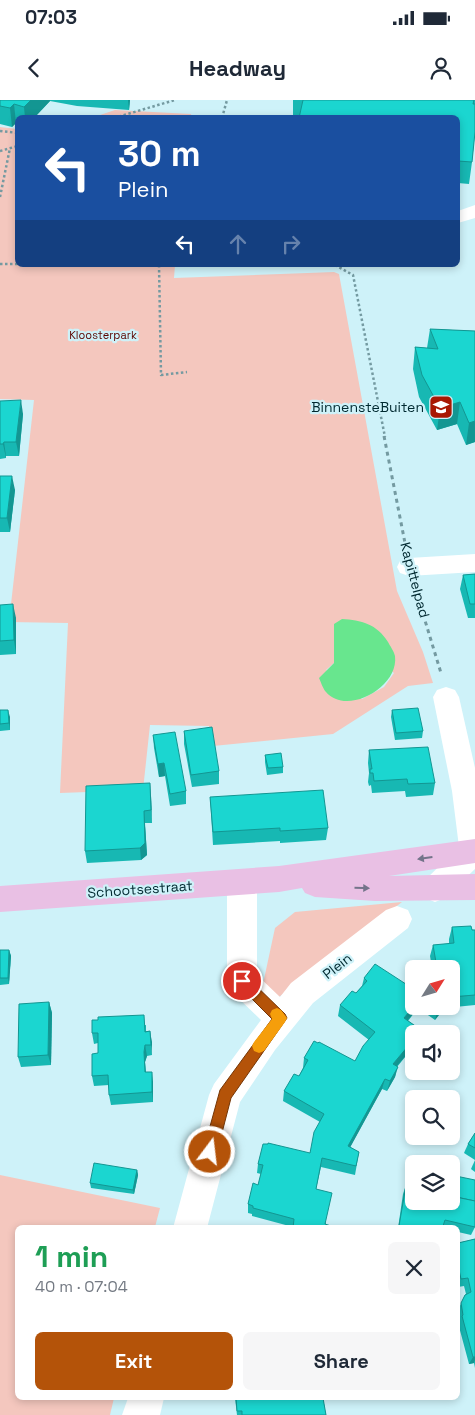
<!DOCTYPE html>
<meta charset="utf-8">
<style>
body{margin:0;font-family:"Space Grotesk",sans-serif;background:#f6f6f7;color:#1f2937;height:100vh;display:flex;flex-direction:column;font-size:19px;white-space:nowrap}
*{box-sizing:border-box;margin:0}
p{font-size:16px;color:#747a83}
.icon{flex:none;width:28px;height:28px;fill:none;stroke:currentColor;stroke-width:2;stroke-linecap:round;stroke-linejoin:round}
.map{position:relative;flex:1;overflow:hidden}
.drawer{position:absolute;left:15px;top:1125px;width:445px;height:175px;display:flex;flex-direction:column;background:#fff;border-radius:8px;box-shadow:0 2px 8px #0003}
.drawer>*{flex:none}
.guide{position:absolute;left:15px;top:15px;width:445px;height:152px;border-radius:8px;box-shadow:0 2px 8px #0003;background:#1a4fa0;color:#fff;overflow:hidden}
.needle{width:32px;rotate:53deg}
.buttons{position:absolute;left:405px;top:860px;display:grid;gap:10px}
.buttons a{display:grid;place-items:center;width:55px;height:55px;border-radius:8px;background:#fff;box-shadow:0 2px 8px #0003;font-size:25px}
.pin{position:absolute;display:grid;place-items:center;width:42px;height:42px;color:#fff;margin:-21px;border:2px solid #fff;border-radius:50%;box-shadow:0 1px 5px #0007}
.me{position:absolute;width:55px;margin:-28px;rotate:15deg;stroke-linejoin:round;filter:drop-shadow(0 0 4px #0008)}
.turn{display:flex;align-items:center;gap:18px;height:105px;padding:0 20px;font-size:22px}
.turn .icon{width:65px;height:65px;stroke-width:2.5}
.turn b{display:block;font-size:35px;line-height:42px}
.lanes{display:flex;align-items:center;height:48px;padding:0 20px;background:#0003;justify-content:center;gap:25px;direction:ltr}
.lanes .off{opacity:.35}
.round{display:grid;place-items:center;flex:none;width:52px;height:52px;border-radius:8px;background:#f6f6f7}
.headline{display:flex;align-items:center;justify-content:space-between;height:85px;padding:0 20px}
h1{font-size:30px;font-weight:700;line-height:38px;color:#1e9e55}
.action{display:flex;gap:10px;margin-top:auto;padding:10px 20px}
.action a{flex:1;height:58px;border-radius:8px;background:#b45309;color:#fff;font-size:20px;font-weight:700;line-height:58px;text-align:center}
.action a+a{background:#f6f6f7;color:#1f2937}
.status{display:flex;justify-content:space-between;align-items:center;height:35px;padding:0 25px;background:#fff;direction:ltr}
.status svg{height:14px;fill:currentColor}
header{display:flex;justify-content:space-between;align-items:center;height:65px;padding:0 20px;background:#fff;font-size:22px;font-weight:700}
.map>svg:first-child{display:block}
.green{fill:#f4c7be;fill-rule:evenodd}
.water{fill:#68e68e}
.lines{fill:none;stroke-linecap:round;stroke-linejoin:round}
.path-far1{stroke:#749aa1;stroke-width:2.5;stroke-dasharray:2.5 2.5;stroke-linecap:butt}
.path{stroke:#749aa1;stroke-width:3;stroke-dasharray:4 4;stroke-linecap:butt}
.minor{fill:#fff;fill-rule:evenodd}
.major{fill:#e9c0e4;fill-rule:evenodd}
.wall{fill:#17b8b3}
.shaded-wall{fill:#139692}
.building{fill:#1bd6d0;stroke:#139692}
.oneway{fill:#74748a}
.route{fill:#b45309;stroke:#753606}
.slow{fill:#f59e0b}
.labels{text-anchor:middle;stroke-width:4.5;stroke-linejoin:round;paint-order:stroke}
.far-park-label{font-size:11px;fill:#5c0600;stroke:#cef2f9}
.poi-label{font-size:14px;fill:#002930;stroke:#cef2f9;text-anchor:end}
.street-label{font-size:14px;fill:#002930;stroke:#cef2f9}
</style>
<div class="status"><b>07:03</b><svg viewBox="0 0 49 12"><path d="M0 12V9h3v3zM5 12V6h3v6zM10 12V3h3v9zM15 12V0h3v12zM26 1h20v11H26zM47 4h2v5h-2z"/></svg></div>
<header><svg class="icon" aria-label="back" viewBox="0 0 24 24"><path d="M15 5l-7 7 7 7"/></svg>Headway<svg class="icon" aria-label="person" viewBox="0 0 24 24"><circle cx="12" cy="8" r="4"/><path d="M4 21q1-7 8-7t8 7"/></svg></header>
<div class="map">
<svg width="475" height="1315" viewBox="0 0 475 1315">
<rect width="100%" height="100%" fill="#cef2f9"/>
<g class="green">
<polygon points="115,10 191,14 192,17 94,17"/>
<path d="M0 27 17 29 18 165H175L174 178 334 172 339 174 397 491 423 552 433 583 408 586 333 634 213 646 209 626 150 625 143 690 60 693 68 523 9 522 34 300 0 299ZM334 524 394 573 384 587 362 599 326 570 334 563Z"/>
<polygon points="402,802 279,897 260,898 275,828 295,812"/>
<polygon points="0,1075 160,1108 155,1127 18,1128 18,1298 114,1298 110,1315 0,1315"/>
</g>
<path class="water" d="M342 519C361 520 377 524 388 542 390 546 394 551 395 556 399 588 346 616 326 592 323 589 321 582 319 578L334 563V524Z"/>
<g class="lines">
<g class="path-far1">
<polyline points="114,18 175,0"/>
<polyline points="222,18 227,0"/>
<polyline points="0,31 18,33"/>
<polyline points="0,51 18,46"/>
<polyline points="0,97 10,48"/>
<polyline points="0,164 18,164"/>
<polyline points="159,165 161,275 187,272"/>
<polyline points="335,165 353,175 385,337"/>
</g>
<g class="path">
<polyline points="384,336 405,443"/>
<polyline points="416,491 441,573"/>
</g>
<g class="minor">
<polygon points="475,105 475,118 458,123 458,111"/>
<polygon points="475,454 475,472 409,476 400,473 397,467 400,461 409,458"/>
<polygon points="446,587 455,590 459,597 475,668 475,769 445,798 435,802 425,798 420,789 425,780 459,747 452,691 433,597 437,590"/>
<polygon points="242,770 252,774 257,783 257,875 280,897 291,883 386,810 397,806 408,810 412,819 408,828 313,903 275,950 240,1002 207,1128 173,1128 209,995 214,984 261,920 231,891 227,881 227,783 232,774"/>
<polygon points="128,1298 164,1298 160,1315 122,1315"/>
</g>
<polygon class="major" points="475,739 475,763 389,776 475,774 475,800 375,801 315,797 305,793 302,788 279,792 0,812 0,786 279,766"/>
</g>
<g class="wall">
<polygon points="0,0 130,0 129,10 77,6 50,1 34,18 18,18 18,23 16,23 12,27 0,24"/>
<polygon points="293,0 475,0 475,32 472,62 469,84 458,83 458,18 293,18"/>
<polygon points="430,229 475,231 475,342 466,345 457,324 437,330 419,297 413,269 415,247 427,248"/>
<polygon points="0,301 23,314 19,356 6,356 6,358 0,359"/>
<polygon points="0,376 15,390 10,432 0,432"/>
<polygon points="475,474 475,518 468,518 460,489 463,475"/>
<polygon points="0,505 16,518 16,554 0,555"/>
<polygon points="0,610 10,617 10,630 0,631"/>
<polygon points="392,610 423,631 422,638 395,640 391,617"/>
<polygon points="184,631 219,671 219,684 192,687 184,644"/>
<polygon points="153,635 186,691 186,704 170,706 165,676 159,677 154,648"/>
<polygon points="369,650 435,683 433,695 406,697 405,691 372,693 371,685 369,686 368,682 369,673 368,663"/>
<polygon points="265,655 283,667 283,673 267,675 265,662"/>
<polygon points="151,696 152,723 145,723 147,755 141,760 87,763 85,751"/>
<polygon points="210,697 328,728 326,740 280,743 280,741 213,745"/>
<polygon points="452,827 475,830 475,905 445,908 435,920 418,908 408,921 421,930 420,934 414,934 414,946 397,967 395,977 387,991 382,989 350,1047 359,1052 355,1075 321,1067 316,1089 326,1124 293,1127 252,1116 252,1114 248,1113 248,1104 258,1085 261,1074 257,1073 258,1064 310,1053 320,1022 283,1001 284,991 299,976 303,968 304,958 355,961 369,940 338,916 340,905 356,893 362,886 364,878 414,906 451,906 451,869 432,868 430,856 433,845 449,844 449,839"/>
<polygon points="0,850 9,850 11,856 9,884 0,885"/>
<polygon points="49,902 52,913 51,965 21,967 18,957"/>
<polygon points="146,925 146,931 150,931 152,955 147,956 145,962 146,972 153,982 153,1002 111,1005 109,995 109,985 94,986 92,976 98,953 98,943 94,944 92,933"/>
<polygon points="475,1033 475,1060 464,1053 468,1044"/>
<polygon points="475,1060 475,1072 471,1069"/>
<polygon points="137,1070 138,1075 134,1094 91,1088 90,1083"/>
<polygon points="406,1085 475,1127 471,1135 458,1132 458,1128 398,1128 403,1094"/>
<polygon points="475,1139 475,1268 474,1263 469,1264 458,1223 459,1221 458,1210 465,1195 466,1194 464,1186 458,1187 458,1143"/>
<polygon points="235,1298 323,1298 326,1315 237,1315"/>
</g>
<g class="shaded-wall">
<polygon points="31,0 50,0 50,1 34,18 25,18 24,7"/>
<polygon points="128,0 130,0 129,10"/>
<polygon points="14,4 16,23 12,27 10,8"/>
<polygon points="21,300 23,314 19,356 16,342"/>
<polygon points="460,302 457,324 437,330 440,308"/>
<polygon points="475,321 475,342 466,345 469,323"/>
<polygon points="4,342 6,356 6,358 3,344"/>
<polygon points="12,376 15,390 10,432 7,418"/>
<polygon points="13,504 16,518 16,554 14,540"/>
<polygon points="8,610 10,617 10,630 9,623"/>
<polygon points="164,663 165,676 159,677 158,664"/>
<polygon points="150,683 151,696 152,723 151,710"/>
<polygon points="144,711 147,755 141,760 140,748"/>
<polygon points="9,850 11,856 9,884 8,878"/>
<polygon points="49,902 52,913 51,965 48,955"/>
<polygon points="414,906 419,906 418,908 401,928 404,918"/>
<polygon points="440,906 445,906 435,920 438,909"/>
<polygon points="150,931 152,942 152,955 151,945"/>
<polygon points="414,939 414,946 390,974 393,964"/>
<polygon points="145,945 147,956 145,962 146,982 145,972 144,952"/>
<polygon points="398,967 395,977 387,991 390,981"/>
<polygon points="152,972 153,982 153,1002 152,992"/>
<polygon points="385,979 382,989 346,1055 348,1046"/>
<polygon points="137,1070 138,1075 134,1094 133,1090"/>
<polygon points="473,1257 475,1257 475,1260 474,1263 469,1264"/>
</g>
<g class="building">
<polygon points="0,0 31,0 24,7 14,4 10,8 0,6"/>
<polygon points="303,0 474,0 473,4 475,4 475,32 472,62 458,61 458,18 299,18"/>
<polygon points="430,229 475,231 475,321 469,323 460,302 440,308 422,275 415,247 438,249"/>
<polygon points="21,300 16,342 4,342 3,344 0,344 0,301"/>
<polygon points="0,376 12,376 7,418 0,418"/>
<polygon points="475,474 475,504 470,504 463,475"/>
<polygon points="13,504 14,540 0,541 0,505"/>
<polygon points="418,608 423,631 396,633 392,610"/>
<polygon points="0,610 8,610 9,623 0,624"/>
<polygon points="212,627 219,671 191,675 184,631"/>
<polygon points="175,632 186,691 170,694 164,663 158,664 153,635"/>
<polygon points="428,647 435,683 408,684 407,679 374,681 373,673 370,673 370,669 372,669 369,650"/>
<polygon points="281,653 283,667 268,668 265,655"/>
<polygon points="150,683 151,710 144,711 145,743 140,748 85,751 86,686"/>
<polygon points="323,690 328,728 280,731 280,728 213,732 210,697"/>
<polygon points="471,826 472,830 475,830 475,895 451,897 451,869 428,869 437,868 433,845 454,843 452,827"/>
<polygon points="0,850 9,850 8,878 0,878"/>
<polygon points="375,864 412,888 414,886 414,906 404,918 421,930 418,934 414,934 414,939 393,964 398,967 390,981 385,979 348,1046 359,1052 356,1066 322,1058 316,1089 332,1093 325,1124 337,1128 293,1128 294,1119 253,1108 253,1106 248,1104 253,1083 258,1085 263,1065 258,1064 263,1044 268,1044 268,1043 310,1053 314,1032 324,1014 284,991 294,974 299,976 303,969 308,960 304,958 314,941 318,943 319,942 355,961 363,946 375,932 340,905 352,891 356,893 367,881 364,878"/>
<polygon points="49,902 48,955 18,957 19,904"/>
<polygon points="434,906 440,906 438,909"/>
<polygon points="144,915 145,932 150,931 151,945 145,945 144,952 145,972 152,972 152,992 109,995 108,975 92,976 92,954 98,953 98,933 92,933 92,920 98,920 98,917"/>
<polygon points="475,1033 475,1048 468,1044"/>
<polygon points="94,1063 137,1070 133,1090 90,1083"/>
<polygon points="451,1075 475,1080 475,1101 451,1096"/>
<polygon points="406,1085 414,1087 414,1101 451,1101 451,1096 475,1101 475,1127 445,1120 443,1126 441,1128 405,1128 399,1126"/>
<polygon points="475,1139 475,1257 473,1257 462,1216 463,1215 461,1203 465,1195 471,1192 468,1178 461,1179 458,1165 458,1143"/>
<polygon points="236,1298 323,1298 326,1315 242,1315 242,1311 237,1311"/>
</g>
<defs><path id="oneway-solid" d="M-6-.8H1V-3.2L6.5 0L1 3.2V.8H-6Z" transform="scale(1.25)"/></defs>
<g class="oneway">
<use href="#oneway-solid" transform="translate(425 758) rotate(172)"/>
<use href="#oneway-solid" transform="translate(362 788) rotate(1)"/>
</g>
<polygon class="route" points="242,875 247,877 285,914 287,918 231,998 217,1052 215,1056 210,1058 205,1056 203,1052 220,990 272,919 238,885 236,881 238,877"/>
<polygon class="slow" points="277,908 281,910 287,918 285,922 264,951 259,953 254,951 252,946 254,942 272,919 270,914 272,910"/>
<defs>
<g id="school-square" transform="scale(1.25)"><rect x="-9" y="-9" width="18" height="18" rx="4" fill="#a91803" stroke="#cef2f9"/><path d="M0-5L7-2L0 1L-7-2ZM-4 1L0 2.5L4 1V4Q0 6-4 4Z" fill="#fff"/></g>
</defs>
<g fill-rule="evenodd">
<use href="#school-square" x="441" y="307"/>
</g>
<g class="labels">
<g class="far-park-label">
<text x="103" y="239">Kloosterpark</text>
</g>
<g class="poi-label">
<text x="424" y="312">BinnensteBuiten</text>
</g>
<g class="street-label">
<text transform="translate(415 480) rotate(75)" y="5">Kapittelpad</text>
<text transform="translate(140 789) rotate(-4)" y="5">Schootsestraat</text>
<text transform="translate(337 866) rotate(-38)" y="5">Plein</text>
</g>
</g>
</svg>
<div class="buttons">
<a><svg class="needle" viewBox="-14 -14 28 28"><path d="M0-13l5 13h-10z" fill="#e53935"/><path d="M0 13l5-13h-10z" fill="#747a83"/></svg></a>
<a><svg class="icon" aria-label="sound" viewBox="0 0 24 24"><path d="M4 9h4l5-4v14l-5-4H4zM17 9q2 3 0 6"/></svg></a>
<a><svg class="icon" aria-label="search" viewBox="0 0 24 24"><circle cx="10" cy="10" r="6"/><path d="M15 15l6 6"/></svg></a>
<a><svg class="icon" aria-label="layers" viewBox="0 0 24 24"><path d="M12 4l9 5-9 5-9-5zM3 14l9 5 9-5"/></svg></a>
</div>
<div class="pin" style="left:242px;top:881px;background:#d93025"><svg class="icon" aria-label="arrive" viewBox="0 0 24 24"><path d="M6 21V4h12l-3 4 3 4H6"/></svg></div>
<svg class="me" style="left:210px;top:1052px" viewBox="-20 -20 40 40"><circle r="17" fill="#b45309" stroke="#fff" stroke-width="3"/><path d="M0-11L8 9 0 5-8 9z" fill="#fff"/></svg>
<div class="guide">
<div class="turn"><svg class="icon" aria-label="left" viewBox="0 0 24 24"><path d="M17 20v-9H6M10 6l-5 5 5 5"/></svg><div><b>30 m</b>Plein</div></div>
<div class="lanes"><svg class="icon" aria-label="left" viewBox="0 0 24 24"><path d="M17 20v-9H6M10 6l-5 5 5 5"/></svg><svg class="icon off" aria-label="ahead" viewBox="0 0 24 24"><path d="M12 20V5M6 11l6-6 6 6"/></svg><svg class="icon off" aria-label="right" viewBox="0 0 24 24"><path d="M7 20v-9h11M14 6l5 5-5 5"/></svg></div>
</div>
<section class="drawer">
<div class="headline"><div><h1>1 min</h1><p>40 m · 07:04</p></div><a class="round"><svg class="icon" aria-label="close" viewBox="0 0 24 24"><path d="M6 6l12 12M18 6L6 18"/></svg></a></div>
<div class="action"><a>Exit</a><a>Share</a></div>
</section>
</div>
